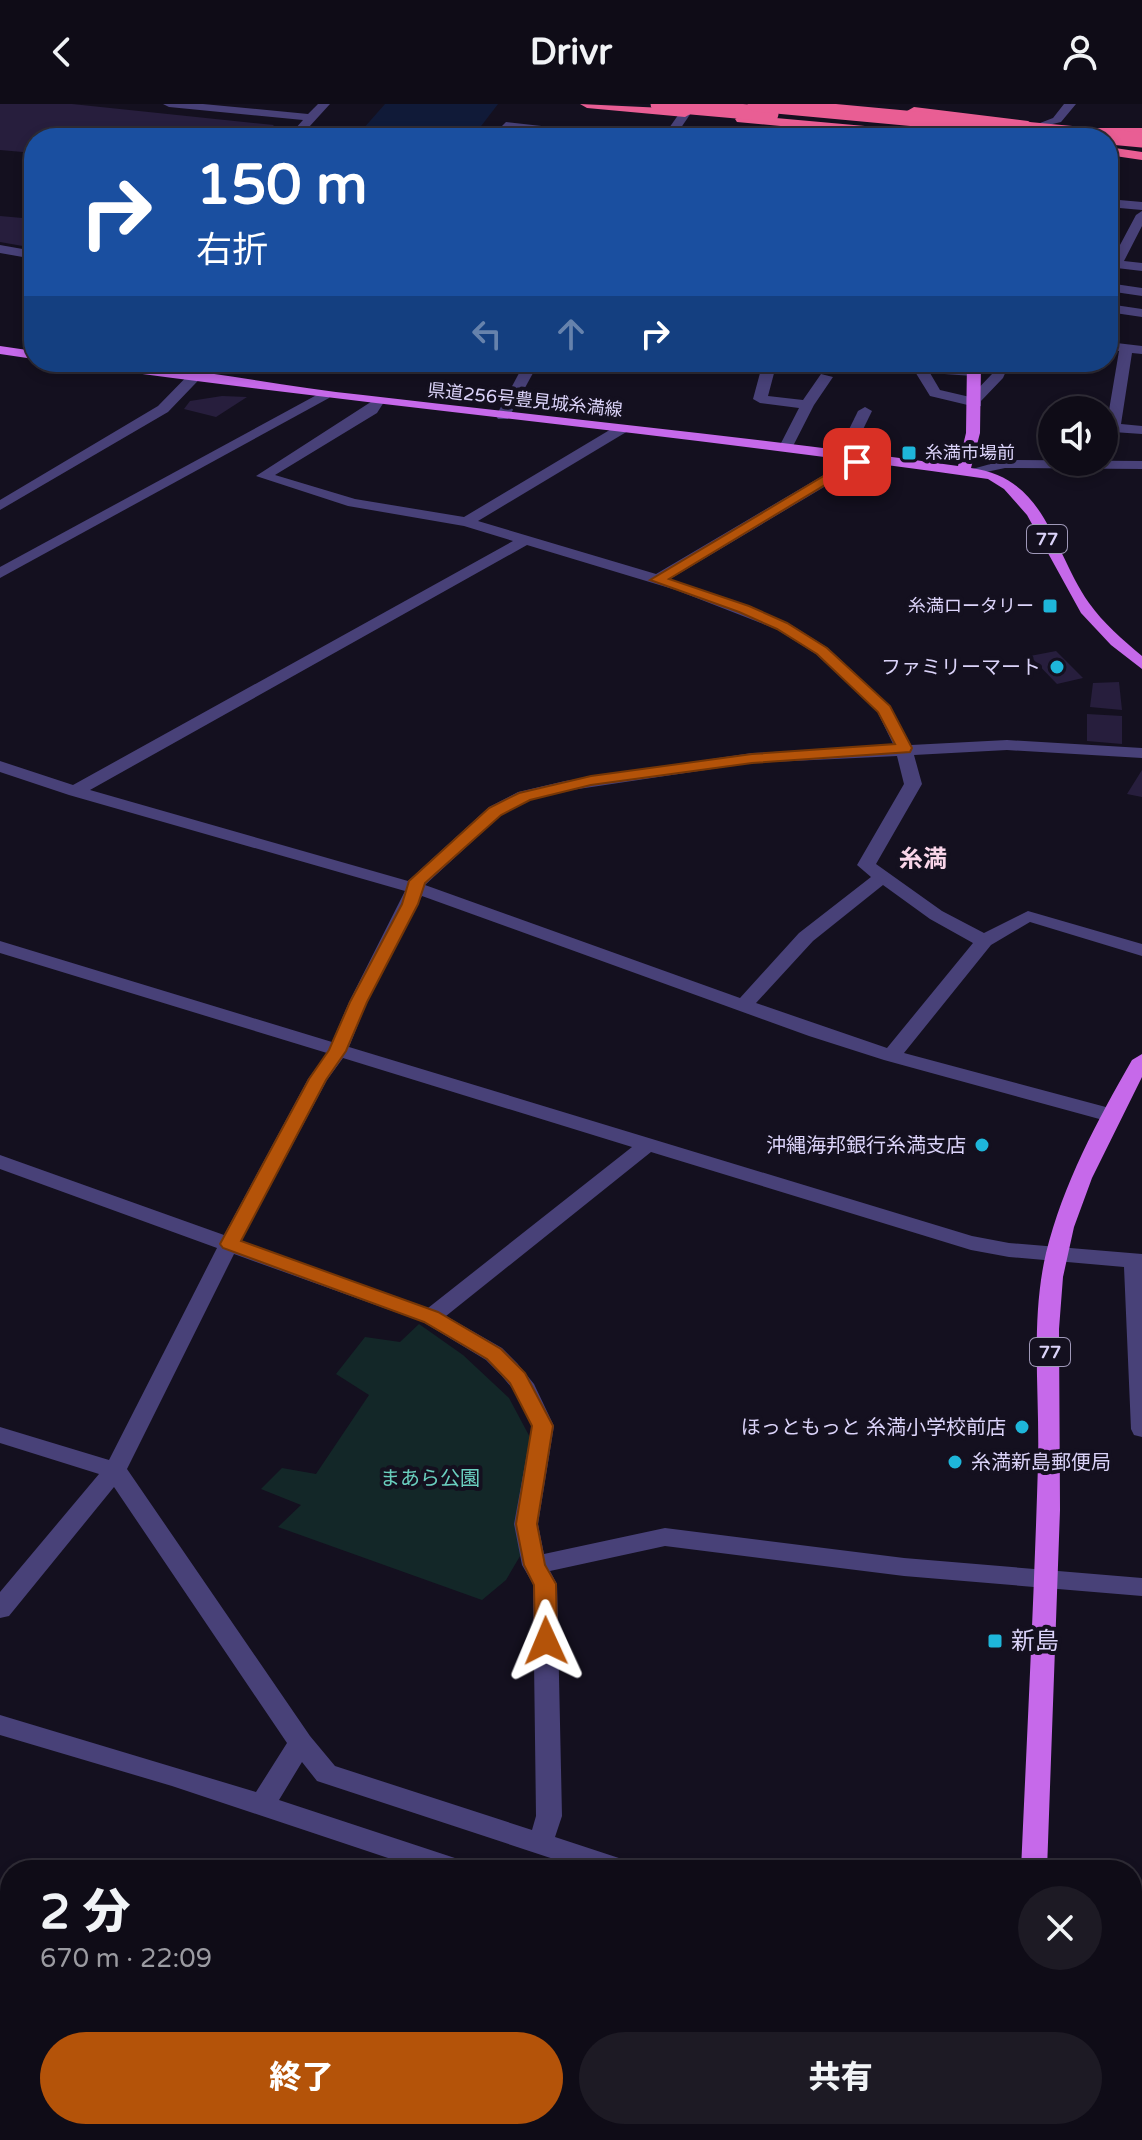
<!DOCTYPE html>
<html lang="ja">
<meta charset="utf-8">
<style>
body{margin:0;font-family:"Varela Round","Noto Sans JP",sans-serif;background:#1d1a24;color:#f1f3f6;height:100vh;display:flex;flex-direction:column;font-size:30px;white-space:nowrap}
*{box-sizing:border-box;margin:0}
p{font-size:26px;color:#9b9ba1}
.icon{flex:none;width:44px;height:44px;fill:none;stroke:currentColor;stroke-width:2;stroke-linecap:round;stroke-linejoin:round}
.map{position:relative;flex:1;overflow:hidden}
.panel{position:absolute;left:0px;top:1756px;width:1142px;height:280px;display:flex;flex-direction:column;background:#0f0c17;border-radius:32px 32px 0 0;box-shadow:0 4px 12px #0003,0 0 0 2px #2f2c36}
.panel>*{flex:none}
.banner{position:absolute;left:24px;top:24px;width:1094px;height:244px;border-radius:32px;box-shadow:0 4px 12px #0003,0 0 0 2px #2f2c36;background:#1a4fa0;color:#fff;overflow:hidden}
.fabs{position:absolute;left:1038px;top:292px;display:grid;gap:16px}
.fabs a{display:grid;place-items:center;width:80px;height:80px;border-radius:50%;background:#0f0c17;box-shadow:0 4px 12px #0003,0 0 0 2px #2f2c36;font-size:40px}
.pin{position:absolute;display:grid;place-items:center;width:68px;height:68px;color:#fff;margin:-34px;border-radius:16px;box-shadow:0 4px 12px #0006}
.me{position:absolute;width:88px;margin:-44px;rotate:359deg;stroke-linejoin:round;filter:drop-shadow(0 0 6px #0008)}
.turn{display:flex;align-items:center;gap:28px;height:168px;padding:0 40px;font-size:36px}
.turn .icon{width:104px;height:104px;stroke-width:2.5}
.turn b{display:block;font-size:56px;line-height:68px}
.lanes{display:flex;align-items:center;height:76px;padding:0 40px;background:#0003;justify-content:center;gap:40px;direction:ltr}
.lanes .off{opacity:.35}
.round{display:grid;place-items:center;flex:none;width:84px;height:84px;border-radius:42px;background:#1d1a24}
.overview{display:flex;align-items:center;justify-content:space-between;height:136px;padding:0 40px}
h1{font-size:48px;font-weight:800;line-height:60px}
.action{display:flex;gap:16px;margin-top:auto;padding:16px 40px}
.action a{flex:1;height:92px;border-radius:48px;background:#b45309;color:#fff;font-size:32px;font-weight:800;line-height:92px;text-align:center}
.action a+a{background:#1d1a24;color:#f1f3f6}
header{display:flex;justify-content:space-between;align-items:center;height:104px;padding:0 40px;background:#0f0c17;font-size:36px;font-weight:800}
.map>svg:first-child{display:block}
.green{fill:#132728}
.water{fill:#101a38}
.building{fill:#271e3d}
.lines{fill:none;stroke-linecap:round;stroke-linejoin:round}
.minor{fill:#484178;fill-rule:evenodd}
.major{fill:#c669ea;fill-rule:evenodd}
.highway{fill:#e95e94;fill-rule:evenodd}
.highway-bridge{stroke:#e95e94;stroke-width:15}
.route{fill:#b45309;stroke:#753606;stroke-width:2}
.poi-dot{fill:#1eb6da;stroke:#14101f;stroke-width:3}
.labels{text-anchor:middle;stroke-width:8;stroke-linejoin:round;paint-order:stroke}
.far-street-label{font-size:18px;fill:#dbd3f9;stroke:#14101f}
.far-poi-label{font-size:18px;fill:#dbd3f9;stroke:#14101f;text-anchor:start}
.shield{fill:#14101f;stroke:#9f98b8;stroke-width:2}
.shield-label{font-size:18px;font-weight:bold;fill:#dbd3f9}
.poi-label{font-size:20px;fill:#dbd3f9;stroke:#14101f;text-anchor:end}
.park-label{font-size:20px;fill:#6acfbf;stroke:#14101f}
.quarter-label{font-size:24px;font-weight:bold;fill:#f9d5e9;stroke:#14101f}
.near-poi-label{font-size:24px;fill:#dbd3f9;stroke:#14101f;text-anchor:start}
</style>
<header><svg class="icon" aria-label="back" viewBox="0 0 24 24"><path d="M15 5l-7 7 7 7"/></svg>Drivr<svg class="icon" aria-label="person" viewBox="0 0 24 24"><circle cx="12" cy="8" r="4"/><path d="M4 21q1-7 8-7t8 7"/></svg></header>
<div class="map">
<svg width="1142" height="2036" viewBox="0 0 1142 2036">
<rect width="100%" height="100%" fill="#14101f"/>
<polygon class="green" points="419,1220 463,1251 509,1294 533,1339 523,1447 506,1476 482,1496 278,1423 301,1401 261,1385 282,1364 316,1370 369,1291 336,1270 365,1233 400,1238"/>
<polygon class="water" points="385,0 498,0 472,34 355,34"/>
<g class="building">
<polygon points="0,0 72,0 274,21 261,34 34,34 34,49 0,46"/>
<polygon points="0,112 34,115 34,144 0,138"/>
<polygon points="222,292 247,293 216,313 184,305 190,297"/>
<polygon points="1056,547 1083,574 1057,580 1030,552"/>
<polygon points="1119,578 1122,606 1090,603 1093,579"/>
<polygon points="1087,610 1122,612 1122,640 1087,637"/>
<polygon points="1142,666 1142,693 1127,690"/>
</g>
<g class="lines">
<g class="minor">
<polygon points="163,0 203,0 308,10 318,0 330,0 299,34 287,34 303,16 169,3"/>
<polygon points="1064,0 1076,0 1061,18 1040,23 1040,19 1053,14"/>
<polygon points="685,6 691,9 674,34 662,34 681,7"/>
<polygon points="506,18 586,27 592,30 589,34 509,25 502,34 490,34"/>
<polygon points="1108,95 1142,98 1142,106 1108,103"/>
<polygon points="1142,107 1142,122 1124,157 1142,159 1142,167 1108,163 1108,155 1112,156 1136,111"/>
<polygon points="0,141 34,147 34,155 0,149"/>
<polygon points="1108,179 1142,184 1142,192 1108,187"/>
<polygon points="1108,200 1142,205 1142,213 1108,208"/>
<polygon points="1108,238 1142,242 1142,250 1132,249 1121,320 1142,322 1142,330 1113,328 1106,324 1119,247 1108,246"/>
<polygon points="201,258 216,258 168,308 0,406 0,396 158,302"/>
<polygon points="525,258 539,258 508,315 498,315 496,312"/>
<polygon points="763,258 777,258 768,292 803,296 821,270 833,273 814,301 791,346 781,346 779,343 799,304 760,299 753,295"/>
<polygon points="909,258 978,265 978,271 973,272 930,269 940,286 970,293 992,270 996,258 1010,258 1003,274 981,297 981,302 976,303 930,292"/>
<polygon points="324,287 331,291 329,294 0,474 0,463"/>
<path d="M377 294 384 298 377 309 275 371 355 395 464 413 618 321H628V327L478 417 656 470 861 349H871V355L670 475 788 519 828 544 890 602 911 641 1007 636 1142 644V654L1007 646 914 651 922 680 876 760 942 807 984 829 1028 807 1142 840V852L1030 818 991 841 904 949 1117 1006 1120 1011 1117 1016H1103L884 956 809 932 422 792 367 898 349 943 972 1132 1009 1139 1142 1150V1333L1134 1331 1131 1325 1124 1163 1009 1153 971 1146 651 1048 446 1212 502 1244 517 1259 534 1280 554 1322 538 1420 544 1450 665 1424 904 1454 1142 1474V1492L904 1472 665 1442 550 1467 557 1480 562 1712 555 1733 631 1758 635 1766H587L317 1677 302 1658 279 1696 467 1758 471 1766H424L172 1682 0 1631V1611L256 1688 287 1639 114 1383 9 1512 0 1514V1488L99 1370 0 1339V1323L109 1356 217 1144 0 1065V1051L224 1131 308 975 327 949 0 849V837L332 938 349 898 405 787 69 691 0 668V657L73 681 513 437 464 422 348 402 256 372ZM527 441 676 486 776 525 816 550 877 607 894 642 752 649 565 677 518 688 489 703 408 777 90 686ZM897 652 904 680 857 761 871 773 799 829 740 894 425 781 501 711 530 696 565 687 752 659ZM883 781 930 815 973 839 887 944 756 899 813 837ZM343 954 632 1043 428 1204 241 1137 327 976ZM234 1150 423 1218 486 1256 501 1271 517 1290 532 1322 514 1420 522 1461 533 1480 536 1712 532 1726 335 1662 310 1632 127 1365Z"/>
<polygon points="865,303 872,307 851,350 844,354 839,353 837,350 858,307"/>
<polygon points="1005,356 1142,357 1142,365 1005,364 972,371 965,367"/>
<polygon points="1132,1980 1142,1984 1142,2010 1132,2006"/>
<polygon points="417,2026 481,2026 476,2036 412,2036"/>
<polygon points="837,2026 866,2026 862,2036 833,2036"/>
</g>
<g class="major">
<polygon points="0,242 34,247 34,255 0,250"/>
<path d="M75 258C171 258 268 281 363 291 562 314 760 334 958 362L966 329 967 258H981L980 329 971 364C1047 374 1052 446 1089 499 1103 519 1123 536 1142 552V565L1111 541 1081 509 1027 411 1004 385 988 375C687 332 384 303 82 262Z"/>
<path d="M1142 950V973L1092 1074 1074 1123 1063 1173 1059 1225 1060 1406 1047 1766H1021C1027 1631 1034 1496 1038 1360 1040 1290 1030 1218 1046 1149 1063 1080 1097 1017 1132 956Z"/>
<polygon points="1008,2026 1036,2026 1035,2036 1007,2036"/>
</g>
<g class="highway">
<polygon points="580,0 685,5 692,9 685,13 587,4"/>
<polygon points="914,3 1028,17 1035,21 1028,25 909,10 907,7"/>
<polygon points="742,11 954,30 961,34 908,34 737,18 735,15"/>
<polygon points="1142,24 1142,32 1092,32 1085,28 1092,24"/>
<polygon points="1108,43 1142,48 1142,56 1108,51"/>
</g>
<g class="highway-bridge">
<polyline points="658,0 771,10"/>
<polyline points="755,0 1142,36"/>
</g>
</g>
<polygon class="route" points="852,355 863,358 669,475 749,502 787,519 827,544 890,602 912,644 910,648 752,659 591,681 530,696 501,711 425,779 418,800 367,898 346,947 326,976 241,1137 438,1208 501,1245 525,1269 553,1322 537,1420 545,1461 556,1480 557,1537 554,1543 546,1545 538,1543 535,1537 534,1481 524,1461 516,1420 532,1322 510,1279 487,1255 424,1218 223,1144 220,1140 309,975 329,946 350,898 402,800 409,777 489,704 519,689 591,672 752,650 895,640 878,608 817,550 777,525 739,508 650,476"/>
<g class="poi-dot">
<rect x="901" y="341" width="16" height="16" rx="4"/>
<rect x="1042" y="494" width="16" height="16" rx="4"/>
<circle cx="1057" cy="563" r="8"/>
<circle cx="982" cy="1041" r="8"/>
<circle cx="1022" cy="1323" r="8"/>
<circle cx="955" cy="1358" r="8"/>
<rect x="987" y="1529" width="16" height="16" rx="4"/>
</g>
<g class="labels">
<g class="far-street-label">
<text transform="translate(525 296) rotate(6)" y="6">県道256号豊見城糸満線</text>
</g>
<g class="far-poi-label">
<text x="925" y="355">糸満市場前</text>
<text x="1034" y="508" text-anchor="end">糸満ロータリー</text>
</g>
<g class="shield">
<rect x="1027" y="421" width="40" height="28" rx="6"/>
<rect x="1030" y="1234" width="40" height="28" rx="6"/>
</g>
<g class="shield-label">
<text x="1047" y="441">77</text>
<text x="1050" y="1254">77</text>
</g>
<g class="poi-label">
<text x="1041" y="570">ファミリーマート</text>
<text x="966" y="1048">沖縄海邦銀行糸満支店</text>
<text x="1006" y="1330">ほっともっと 糸満小学校前店</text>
<text x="971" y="1365" text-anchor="start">糸満新島郵便局</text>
</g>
<g class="park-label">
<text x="430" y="1381">まあら公園</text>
</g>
<g class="quarter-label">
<text x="923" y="763">糸満</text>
</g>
<g class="near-poi-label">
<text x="1011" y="1545">新島</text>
</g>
</g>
</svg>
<div class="fabs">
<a><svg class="icon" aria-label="sound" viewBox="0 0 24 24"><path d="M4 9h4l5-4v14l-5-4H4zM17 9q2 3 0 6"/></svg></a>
</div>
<div class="pin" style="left:857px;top:358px;background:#d93025"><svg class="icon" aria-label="arrive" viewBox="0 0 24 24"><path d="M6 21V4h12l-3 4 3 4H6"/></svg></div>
<svg class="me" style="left:546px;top:1537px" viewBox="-20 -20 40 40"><path d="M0-17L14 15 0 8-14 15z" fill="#b45309" stroke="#fff" stroke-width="4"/></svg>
<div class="banner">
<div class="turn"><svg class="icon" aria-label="right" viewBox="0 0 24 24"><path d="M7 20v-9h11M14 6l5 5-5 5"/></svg><div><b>150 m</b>右折</div></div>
<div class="lanes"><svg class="icon off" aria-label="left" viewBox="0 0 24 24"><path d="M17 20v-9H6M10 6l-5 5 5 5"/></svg><svg class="icon off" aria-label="ahead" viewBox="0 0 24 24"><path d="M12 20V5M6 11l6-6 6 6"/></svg><svg class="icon" aria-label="right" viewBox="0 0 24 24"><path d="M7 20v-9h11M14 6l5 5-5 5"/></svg></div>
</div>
<section class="panel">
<div class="overview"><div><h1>2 分</h1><p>670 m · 22:09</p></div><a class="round"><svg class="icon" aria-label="close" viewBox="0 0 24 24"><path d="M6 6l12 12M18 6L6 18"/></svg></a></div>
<div class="action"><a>終了</a><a>共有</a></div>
</section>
</div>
